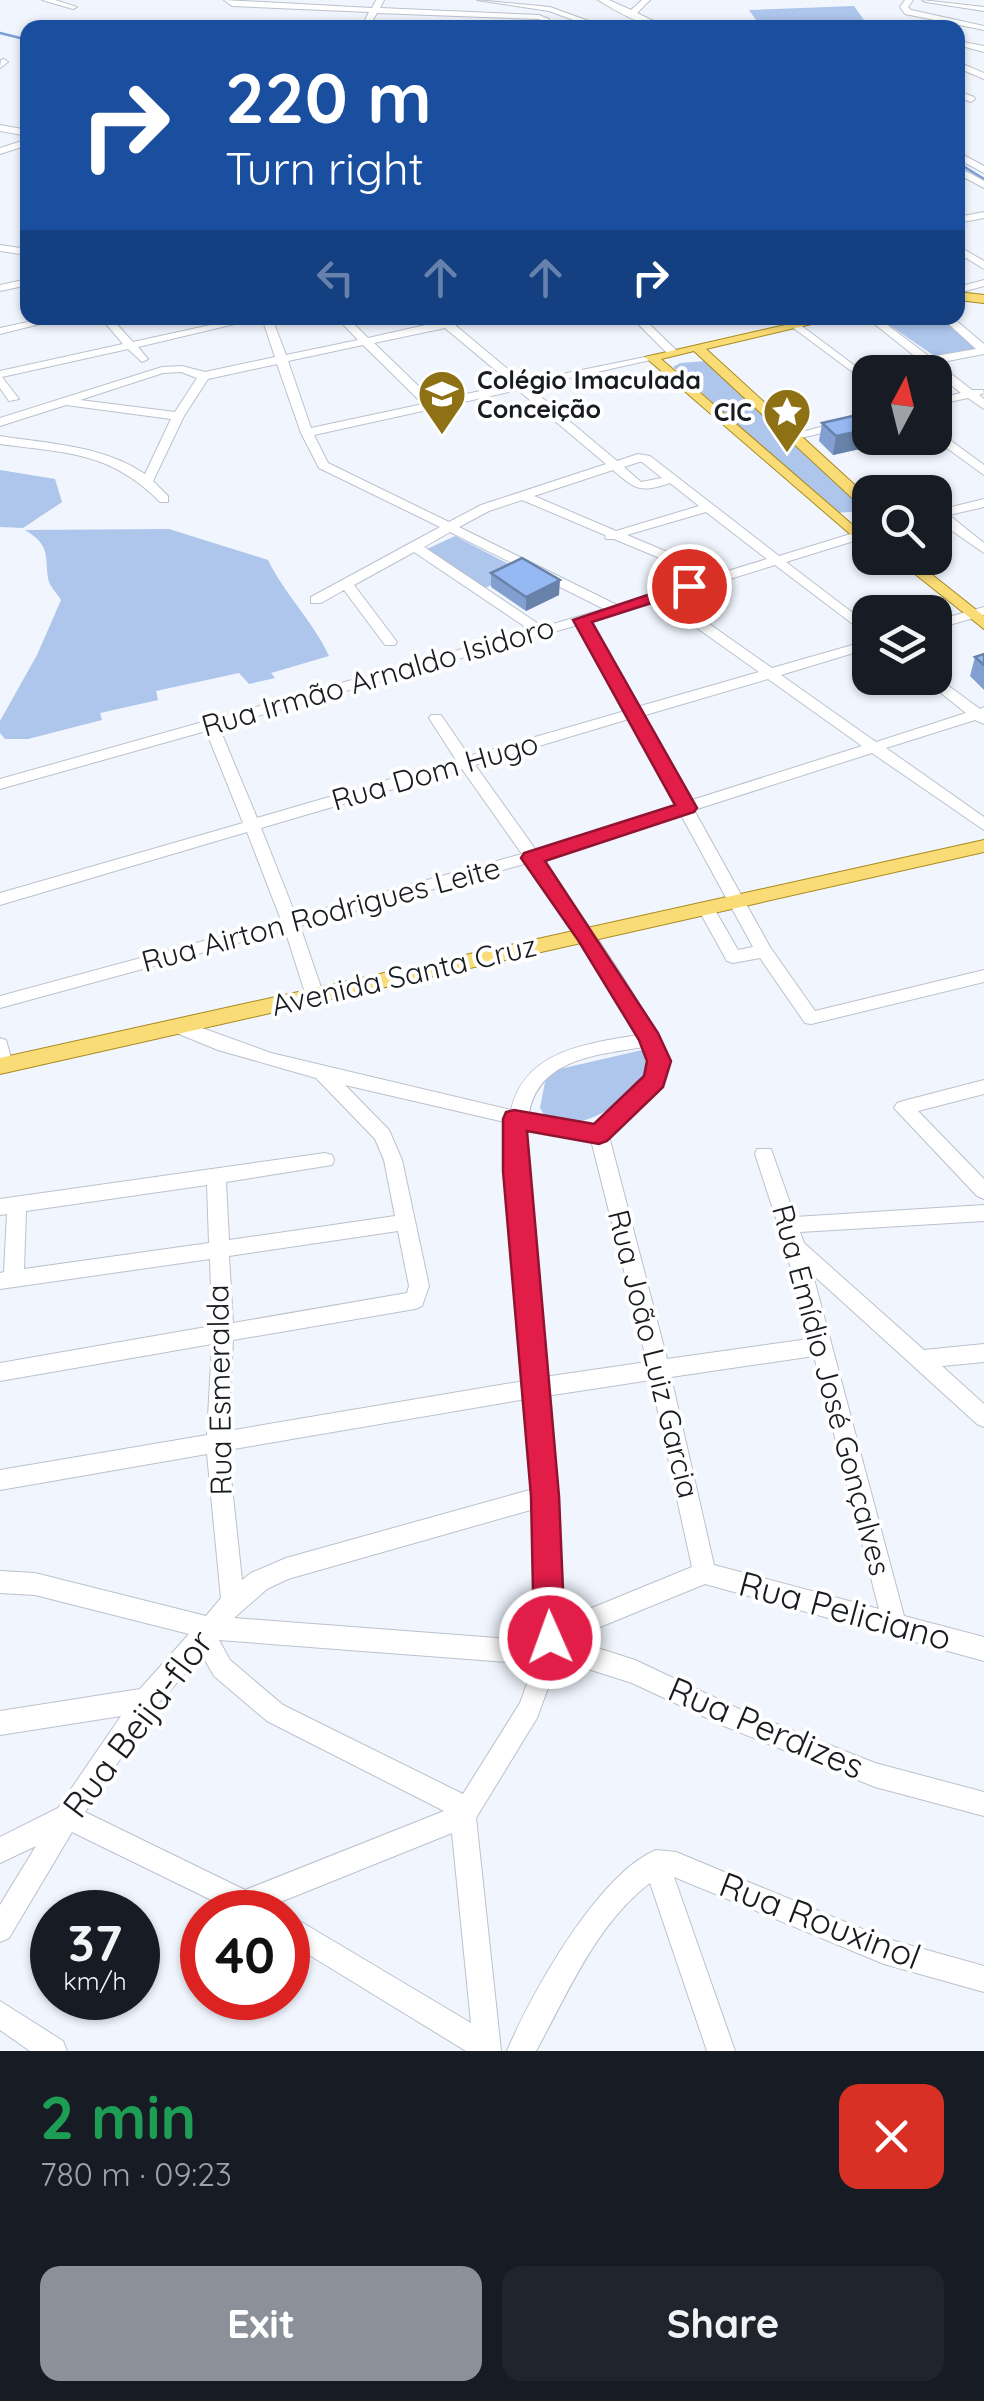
<!DOCTYPE html>
<meta charset="utf-8">
<style>
body{margin:0;font-family:Quicksand,sans-serif;background:#20242c;color:#f1f3f6;height:100vh;display:flex;flex-direction:column;font-size:38px;white-space:nowrap}
*{box-sizing:border-box;margin:0}
p{font-size:32px;color:#9ea1a6}
.icon{flex:none;width:55px;height:55px;fill:none;stroke:currentColor;stroke-width:2;stroke-linecap:round;stroke-linejoin:round}
.map{position:relative;height:2051px;overflow:hidden}
.side{display:flex;flex-direction:column;background:#171b24;flex:1}
.side>*{flex:none}
.hud{position:absolute;left:20px;top:20px;width:945px;height:305px;border-radius:20px;box-shadow:0 2px 8px #0004;background:#1a4fa0;color:#fff;overflow:hidden}
.needle{width:65px;rotate:7deg}
.fabs{position:absolute;left:852px;top:355px;display:grid;gap:20px}
.fabs a{display:grid;place-items:center;width:100px;height:100px;border-radius:20px;background:#171b24;box-shadow:0 2px 8px #0004;font-size:50px}
.speed{position:absolute;left:30px;top:1890px;display:flex;gap:20px;font-size:50px;font-weight:700;text-align:center}
.speed>*{display:grid;place-content:center;width:130px;height:130px;border-radius:50%;background:#171b24;box-shadow:0 2px 8px #0004;line-height:1}
.speed small{font-size:25px;font-weight:400}
.speed .limit{border:15px solid #d22;background:#fff;color:#111}
.pin{position:absolute;display:grid;place-items:center;width:85px;height:85px;color:#fff;margin:-42px;border:5px solid #fff;border-radius:50%;box-shadow:0 2px 10px #0007}
.me{position:absolute;width:110px;margin:-55px;rotate:358deg;stroke-linejoin:round;filter:drop-shadow(0 0 8px #0008)}
.turn{display:flex;align-items:center;gap:35px;height:210px;padding:0 40px;font-size:45px}
.turn .icon{width:130px;height:130px;stroke-width:2.5}
.turn b{display:block;font-size:70px;line-height:85px}
.lanes{display:flex;align-items:center;height:95px;padding:0 40px;background:#0003;justify-content:center;gap:50px;direction:ltr}
.lanes .off{opacity:.35}
.round{display:grid;place-items:center;flex:none;width:105px;height:105px;border-radius:20px;background:#20242c}
.headline{display:flex;align-items:center;justify-content:space-between;height:170px;padding:0 40px}
h1{font-size:60px;font-weight:700;line-height:75px;color:#1e9e55}
.action{display:flex;gap:20px;margin-top:auto;padding:20px 40px}
.action a{flex:1;height:115px;border-radius:20px;background:#8c9099;color:#fff;font-size:40px;font-weight:700;line-height:115px;text-align:center}
.action a+a{background:#20242c;color:#f1f3f6}
.map>svg:first-child{display:block}
.green{fill:#aec5ec}
.lines{fill:none;stroke-linecap:round;stroke-linejoin:round}
.stream{stroke:#7b9ed6;stroke-width:2.5}
.minor-casing{stroke:#bbc2cd;stroke-width:2}
.major-casing{stroke:#a98a1d;stroke-width:2}
.minor{fill:#fff;fill-rule:evenodd}
.major{fill:#fadc77;fill-rule:evenodd}
.wall{fill:#819fd1}
.shaded-wall{fill:#6982aa}
.building{fill:#96b9f3;stroke:#6982aa;stroke-width:2.5}
.route{fill:#e11d48;stroke:#92132f;stroke-width:2.5}
.labels{text-anchor:middle;stroke-width:8;stroke-linejoin:round;paint-order:stroke}
.far-poi-label{font-size:25px;font-weight:bold;fill:#181b1f;stroke:#fff;text-anchor:start}
.street-label{font-size:30px;fill:#181b1f;stroke:#fff}
.near-street-label{font-size:35px;fill:#181b1f;stroke:#fff}
</style>
<div class="map">
<svg width="984" height="2051" viewBox="0 0 984 2051">
<rect width="100%" height="100%" fill="#f0f5fe"/>
<g class="green">
<polygon points="854,6 869,27 761,27 749,10"/>
<polygon points="879,318 942,318 979,350 936,357"/>
<polygon points="707,361 863,504 863,511 836,513 673,367 680,363"/>
<polygon points="0,470 55,479 62,502 23,528 0,527"/>
<path d="M169 529 268 560C285 595 313 621 329 656L271 673 275 678 249 684 239 673 156 691 158 700 100 713 102 720 28 739H5L0 733V721L37 655 61 600C57 593 49 586 48 578 45 554 50 545 25 530Z"/>
<polygon points="455,536 522,571 483,589 427,549"/>
<path d="M642 1050 654 1062C643 1091 602 1120 571 1123 564 1124 554 1120 547 1119L540 1108 547 1072Z"/>
</g>
<g class="lines">
<g class="stream">
<polyline points="0,33 28,40"/>
<polyline points="958,163 984,179"/>
</g>
<g class="minor-casing">
<g id="minor">
<polygon points="42,0 55,0 77,7 73,9"/>
<polygon points="224,0 372,8 376,0 384,0 380,8 539,15 549,19 547,28 539,28 541,20 538,19 377,13 371,23 377,28 367,28 363,24 369,12 232,6"/>
<polygon points="477,0 550,7 608,28 595,28 549,11"/>
<path d="M598 0H609L631 10 642 0H650L637 13 668 28C644 28 618 12 598 0Z"/>
<polygon points="905,0 913,0 908,7 911,10 984,26 984,30 905,14 900,7"/>
<polygon points="922,0 984,7 984,11 926,2"/>
<polygon points="958,41 984,46 984,52 958,45"/>
<polygon points="1,60 4,59 8,62 0,68"/>
<polygon points="958,62 984,73 984,79 958,68"/>
<polygon points="958,91 974,97 975,99 971,102 958,97"/>
<polygon points="0,125 28,130 28,136 0,131"/>
<polygon points="28,139 28,145 0,154 0,148"/>
<polygon points="958,152 984,166 984,173 958,159"/>
<polygon points="958,167 984,181 984,188 958,174"/>
<polygon points="984,212 984,218 958,223 958,217"/>
<polygon points="0,245 28,249 28,255 0,251"/>
<polygon points="958,246 984,261 984,269 958,253"/>
<polygon points="28,279 28,285 0,291 0,285"/>
<polygon points="984,280 984,286 958,293 958,287"/>
<polygon points="46,318 64,318 0,334 0,328"/>
<polygon points="101,318 111,318 133,342 242,318 260,318 138,347 148,359 142,362 128,349 2,377 19,399 9,401 0,388 0,371 123,344"/>
<path d="M262 318H272L286 355 358 340 337 318H348L368 338 439 322 435 318 449 320 480 318 479 320 455 325 523 382 655 355V359L529 387 617 461 638 454 650 456 779 556 870 528V536L786 562 870 626V637L775 565 671 597 772 668 870 640V648L781 675 876 742 966 713 922 678 935 676 980 709 984 707V724L975 720 886 748 984 817V830L872 753 694 810 770 947 815 1011 984 970V982L811 1024 805 1023 760 958 733 963 727 961 697 907 699 903H711L738 950 753 947 681 815 542 859C565 893 675 1040 665 1073 657 1100 629 1117 609 1136L667 1359 809 1339 785 1246 755 1154 757 1149H771L795 1217 984 1205V1221L800 1232 804 1243 924 1350 984 1344V1362L942 1366 984 1404V1427L977 1424 813 1275 904 1616 984 1637V1661L705 1584 561 1643 588 1645 635 1660 739 1709 875 1763 984 1792V1816L875 1787 724 1726 632 1683 588 1669 556 1666 537 1718 476 1818 501 2051H466L288 1942V1914L471 2023 452 1833 273 1905 276 1912H236L72 1832 9 1938 0 1942V1905L36 1846 0 1863V1837L58 1808 121 1716 0 1735V1711L140 1689 189 1634 35 1595 0 1593V1571L35 1573 206 1616 221 1598 207 1454 0 1490V1470L207 1435 212 1344 0 1381V1363L212 1326 210 1259 0 1289V1273L4 1272 7 1214 0 1215V1199L325 1153 332 1155 334 1160 332 1165 226 1182 229 1240 395 1216 384 1160 375 1139 316 1078 218 1050 174 1032 171 1027 174 1022 180 1020 271 1053 511 1110C525 1050 586 1044 638 1035L592 958 528 863 300 926 324 996 315 1002 306 996 285 930 0 1008V996L281 920 247 832 0 905V893L243 823 206 731 0 789V779L530 630 414 552 354 585 397 642 395 645H385L344 590 321 603H311V597L440 527 319 468 301 433 277 364 208 379 184 416 153 481 168 496V502H160C110 451 65 453 0 444V436C49 444 102 445 145 474L171 419 66 405 0 426V418L162 367 182 366 205 372 275 357ZM445 328 512 384 434 401 374 343ZM363 345 423 404 311 428 288 361ZM181 372 197 378 175 412 80 400 163 373ZM518 390 606 464 481 505 449 522 328 463 314 435ZM639 462H642L662 478 641 482 624 467ZM613 470C636 490 640 493 670 483L699 506 616 531 534 496ZM522 500 605 535 606 539H614L679 566 686 562 684 559 627 535 706 512 767 559 617 605 459 527 489 511ZM450 532 604 609 543 627 424 547ZM659 601 759 672 637 707 590 622ZM578 625 625 711 469 756 441 715H431L429 718 456 760 257 818 219 727ZM768 679 862 746 689 801 642 716ZM629 719 676 805 536 850 475 765ZM462 769 522 854 296 916 261 828ZM643 1047C656 1089 623 1100 595 1126L529 1113C539 1058 598 1055 643 1047ZM345 1085 509 1123 506 1171 524 1381 228 1431 233 1340 415 1309 422 1306 429 1286 402 1160 389 1130ZM527 1127 591 1140 647 1362 544 1377 524 1171ZM207 1185 209 1243 24 1269 26 1211ZM398 1231 409 1286 407 1293 233 1323 229 1256ZM814 1356 879 1609 714 1565 671 1377ZM651 1380 692 1567 560 1621 556 1496 546 1396ZM526 1399 533 1489 286 1558 251 1573 242 1580 228 1450ZM534 1509 537 1641 234 1618 267 1589 288 1579ZM219 1640 534 1664 520 1703 463 1794 283 1705 230 1660ZM202 1655 214 1676 267 1721 444 1811 245 1890 85 1812 154 1708Z"/>
<polygon points="632,318 643,318 676,350 676,354 668,354"/>
<polygon points="780,318 791,318 870,377 870,385"/>
<polygon points="867,318 878,318 930,357 976,349 942,318 953,318 984,344 984,354 937,363 972,390 983,390 984,393 979,395 984,399 984,409 968,398 935,405 935,399 961,393"/>
<polygon points="870,414 870,422 796,439 790,435"/>
<polygon points="935,429 984,465 984,475 933,438"/>
<polygon points="984,499 984,507 949,515 984,543 984,553 935,519 935,511"/>
<polygon points="984,607 984,615 935,629 935,621"/>
<polygon points="0,1038 6,1040 13,1065 10,1070 0,1071"/>
<polygon points="984,1080 984,1094 918,1111 984,1179 984,1199 977,1196 894,1108 897,1103 903,1101"/>
<path d="M656 1850 676 1852 884 1938 984 1966V1992L884 1964 674 1877 735 2051H707L650 1883C596 1924 568 1993 536 2051H507C531 1994 598 1874 656 1850Z"/>
<polygon points="0,2001 63,2041 67,2051 30,2051 0,2030"/>
</g>
</g>
<g class="major-casing">
<g id="major">
<polygon points="958,292 984,295 984,303 958,300"/>
<polygon points="816,318 837,318 706,349 870,499 870,511 865,510 694,351 661,359 862,533 864,536 857,540 645,357"/>
<polygon points="895,558 911,558 984,616 984,629"/>
<polygon points="984,840 984,852 0,1074 0,1058"/>
</g>
</g>
<use href="#minor" class="minor"/>
<use href="#major" class="major"/>
</g>
<g class="wall">
<polygon points="822,423 870,438 909,438 833,455 819,441"/>
<polygon points="491,573 559,595 526,611 491,587"/>
<polygon points="984,654 984,690 970,676 975,657"/>
</g>
<g class="shaded-wall">
<polygon points="870,429 870,438 909,438 833,455 836,436"/>
<polygon points="560,580 559,595 526,611 526,597"/>
</g>
<g class="building">
<polygon points="870,412 870,429 836,436 822,423"/>
<polygon points="522,558 560,580 526,597 491,573"/>
<polygon points="984,654 984,665 975,657"/>
</g>
<polygon class="route" points="689,581 695,582 695,589 592,622 697,808 694,812 545,861 658,1033 671,1061 663,1087 607,1141 599,1144 527,1131 559,1496 565,1638 560,1648 550,1652 539,1648 534,1638 531,1496 503,1171 503,1119 506,1112 514,1110 594,1124 644,1076 647,1061 639,1040 578,940 521,858 524,853 675,805 573,620"/>
<defs>
<g id="school-pin" transform="scale(2.5)"><path d="M0 17L-7.5 6A9.5 9.5 0 1 1 7.5 6Z" fill="#8e7115" stroke="#fff"/><path d="M0-5L7-2L0 1L-7-2ZM-4 1L0 2.5L4 1V4Q0 6-4 4Z" fill="#fff"/></g>
<g id="sight-pin" transform="scale(2.5)"><path d="M0 17L-7.5 6A9.5 9.5 0 1 1 7.5 6Z" fill="#8e7115" stroke="#fff"/><path d="M0-6L1.8-2.2L6-1.7L2.9 1.2L3.7 5.4L0 3.3L-3.7 5.4L-2.9 1.2L-6-1.7L-1.8-2.2Z" fill="#fff"/></g>
</defs>
<g fill-rule="evenodd">
<use href="#school-pin" x="442" y="394"/>
<use href="#sight-pin" x="787" y="412"/>
</g>
<g class="labels">
<g class="far-poi-label">
<text x="477" y="389">Colégio Imaculada<tspan x="477" dy="29">Conceição</tspan></text>
<text x="752" y="421" text-anchor="end">CIC</text>
</g>
<g class="street-label">
<text transform="translate(378 677) rotate(-16)" y="10">Rua Irmão Arnaldo Isidoro</text>
<text transform="translate(435 772) rotate(-16)" y="10">Rua Dom Hugo</text>
<text transform="translate(321 915) rotate(-15)" y="10">Rua Airton Rodrigues Leite</text>
<text transform="translate(404 976) rotate(-13)" y="10">Avenida Santa Cruz</text>
<text transform="translate(653 1354) rotate(76)" y="10">Rua João Luiz Garcia</text>
<text transform="translate(220 1390) rotate(-91)" y="10">Rua Esmeralda</text>
<text transform="translate(831 1390) rotate(75)" y="10">Rua Emídio José Gonçalves</text>
</g>
<g class="near-street-label">
<text transform="translate(845 1611) rotate(15)" y="12">Rua Peliciano</text>
<text transform="translate(138 1724) rotate(-53)" y="12">Rua Beija-flor</text>
<text transform="translate(766 1728) rotate(23)" y="12">Rua Perdizes</text>
<text transform="translate(820 1921) rotate(21)" y="12">Rua Rouxinol</text>
</g>
</g>
</svg>
<div class="fabs">
<a><svg class="needle" viewBox="-14 -14 28 28"><path d="M0-13l5 13h-10z" fill="#e53935"/><path d="M0 13l5-13h-10z" fill="#9ea1a6"/></svg></a>
<a><svg class="icon" aria-label="search" viewBox="0 0 24 24"><circle cx="10" cy="10" r="6"/><path d="M15 15l6 6"/></svg></a>
<a><svg class="icon" aria-label="layers" viewBox="0 0 24 24"><path d="M12 4l9 5-9 5-9-5zM3 14l9 5 9-5"/></svg></a>
</div>
<div class="speed"><div>37<small>km/h</small></div><div class="limit">40</div></div>
<div class="pin" style="left:689px;top:586px;background:#d93025"><svg class="icon" aria-label="arrive" viewBox="0 0 24 24"><path d="M6 21V4h12l-3 4 3 4H6"/></svg></div>
<svg class="me" style="left:550px;top:1638px" viewBox="-20 -20 40 40"><circle r="17" fill="#e11d48" stroke="#fff" stroke-width="3"/><path d="M0-11L8 9 0 5-8 9z" fill="#fff"/></svg>
<div class="hud">
<div class="turn"><svg class="icon" aria-label="right" viewBox="0 0 24 24"><path d="M7 20v-9h11M14 6l5 5-5 5"/></svg><div><b>220 m</b>Turn right</div></div>
<div class="lanes"><svg class="icon off" aria-label="left" viewBox="0 0 24 24"><path d="M17 20v-9H6M10 6l-5 5 5 5"/></svg><svg class="icon off" aria-label="ahead" viewBox="0 0 24 24"><path d="M12 20V5M6 11l6-6 6 6"/></svg><svg class="icon off" aria-label="ahead" viewBox="0 0 24 24"><path d="M12 20V5M6 11l6-6 6 6"/></svg><svg class="icon" aria-label="right" viewBox="0 0 24 24"><path d="M7 20v-9h11M14 6l5 5-5 5"/></svg></div>
</div>
</div>
<section class="side">
<div class="headline"><div><h1>2 min</h1><p>780 m · 09:23</p></div><a class="round" style="background:#d93025;color:#fff"><svg class="icon" aria-label="close" viewBox="0 0 24 24"><path d="M6 6l12 12M18 6L6 18"/></svg></a></div>
<div class="action"><a>Exit</a><a>Share</a></div>
</section>
